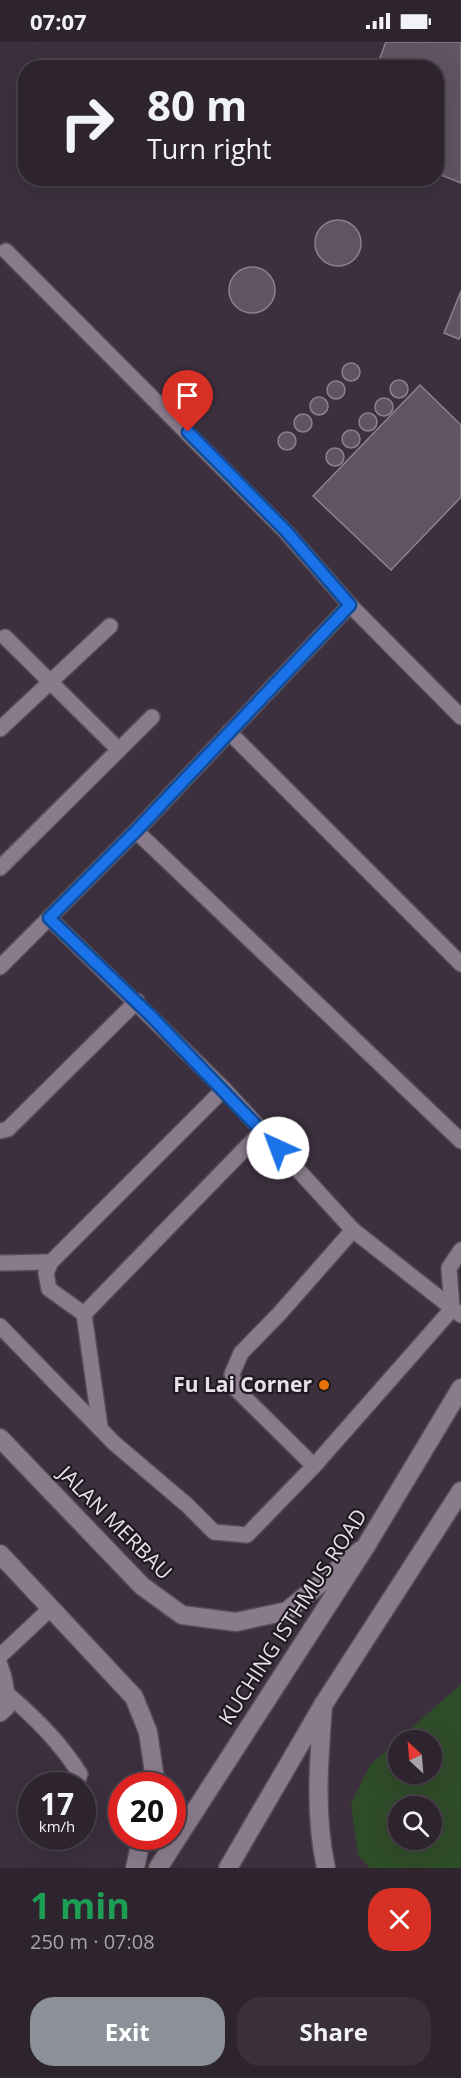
<!DOCTYPE html>
<meta charset="utf-8">
<style>
body{margin:0;font-family:"Open Sans",sans-serif;background:#39303a;color:#f1f3f6;height:100vh;display:flex;flex-direction:column;font-size:22px;white-space:nowrap}
*{box-sizing:border-box;margin:0}
p{font-size:20px;color:#a7a4aa}
.icon{flex:none;width:33px;height:33px;fill:none;stroke:currentColor;stroke-width:2;stroke-linecap:round;stroke-linejoin:round}
.map{position:relative;height:1826px;overflow:hidden}
.sheet{display:flex;flex-direction:column;background:#2d242e;flex:1}
.sheet>*{flex:none}
.banner{position:absolute;left:18px;top:18px;width:426px;height:126px;border-radius:24px;box-shadow:0 6px 24px #0002,0 0 0 2px #48414a;background:#2d242e;color:#f1f3f6;overflow:hidden}
.needle{width:39px;rotate:334deg}
.controls{position:absolute;left:388px;top:1688px;display:grid;gap:12px}
.controls a{display:grid;place-items:center;width:54px;height:54px;border-radius:50%;background:#2d242e;box-shadow:0 6px 24px #0002,0 0 0 2px #48414a;font-size:30px}
.speed{position:absolute;left:18px;top:1730px;display:flex;gap:12px;font-size:30px;font-weight:700;text-align:center}
.speed>*{display:grid;place-content:center;width:78px;height:78px;border-radius:50%;background:#2d242e;box-shadow:0 6px 24px #0002,0 0 0 2px #48414a;line-height:1}
.speed small{font-size:15px;font-weight:400}
.speed .limit{border:9px solid #d22;background:#fff;color:#111}
.pin{position:absolute;display:grid;place-items:center;width:51px;height:51px;color:#fff;margin:-62px -26px;border-radius:50% 50% 50% 0;rotate:-45deg;box-shadow:0 0 6px #0007}
.pin .icon{rotate:45deg}
.me{position:absolute;width:66px;margin:-33px;rotate:317deg;stroke-linejoin:round;filter:drop-shadow(0 0 4px #0008)}
.turn{display:flex;align-items:center;gap:21px;height:126px;padding:0 30px;font-size:27px}
.turn .icon{width:78px;height:78px;stroke-width:2.5}
.turn b{display:block;font-size:42px;line-height:51px}
.round{display:grid;place-items:center;flex:none;width:63px;height:63px;border-radius:24px;background:#39303a}
.overview{display:flex;align-items:center;justify-content:space-between;height:102px;padding:0 30px}
h1{font-size:36px;font-weight:700;line-height:45px;color:#1e9e55}
.primary-button{display:flex;gap:12px;margin-top:auto;padding:12px 30px}
.primary-button a{flex:1;height:69px;border-radius:24px;background:#8c9099;color:#fff;font-size:24px;font-weight:700;line-height:69px;text-align:center}
.primary-button a+a{background:#39303a;color:#f1f3f6}
.status{display:flex;justify-content:space-between;align-items:center;height:42px;padding:0 30px;background:#2d242e;direction:ltr}
.status svg{height:16px;fill:currentColor}
.map>svg:first-child{display:block}
.green{fill:#2f4c29;fill-rule:evenodd}
.building{fill:#605363;stroke:#8e8090;stroke-width:1.5}
.lines{fill:none;stroke-linecap:round;stroke-linejoin:round}
.service-casing{stroke:#564c58;stroke-width:18}
.tertiary-casing{stroke:#564c58;stroke-width:21}
.secondary-casing{stroke:#564c58;stroke-width:21}
.service{stroke:#897b8b;stroke-width:15}
.tertiary{stroke:#897b8b;stroke-width:18}
.secondary{stroke:#897b8b;stroke-width:18}
.route-casing{stroke:#114b97;stroke-width:15}
.route{stroke:#1a73e8;stroke-width:10}
.food-dot{fill:#e8710a;stroke:#1f1a20;stroke-width:2}
.labels{text-anchor:middle;stroke-width:4.5;stroke-linejoin:round;paint-order:stroke}
.poi-label{font-size:21px;font-weight:bold;fill:#e8e1ea;stroke:#1f1a20;text-anchor:end}
.street-label{font-size:21px;fill:#e8e1ea;stroke:#1f1a20}
</style>
<div class="status"><b>07:07</b><svg viewBox="0 0 49 12"><path d="M0 12V9h3v3zM5 12V6h3v6zM10 12V3h3v9zM15 12V0h3v12zM26 1h20v11H26zM47 4h2v5h-2z"/></svg></div>
<div class="map">
<svg width="461" height="1826" viewBox="0 0 461 1826">
<rect width="100%" height="100%" fill="#3c303e"/>
<path class="green" d="M461 1642V1826H370L358 1813 351 1762 370 1723ZM399 1698H432V1731H399ZM399 1764H432V1797H399Z"/>
<g class="building">
<polygon points="386,0 461,0 461,141 436,131 436,26 376,26"/>
<circle cx="338" cy="201" r="23"/>
<circle cx="252" cy="248" r="23"/>
<polygon points="461,249 461,293 459,297 444,291"/>
<circle cx="351" cy="330" r="9"/>
<circle cx="399" cy="347" r="9"/>
<circle cx="336" cy="348" r="9"/>
<polygon points="420,343 461,383 461,455 391,528 313,454"/>
<circle cx="319" cy="364" r="9"/>
<circle cx="384" cy="365" r="9"/>
<circle cx="368" cy="380" r="9"/>
<circle cx="303" cy="381" r="9"/>
<circle cx="351" cy="397" r="9"/>
<circle cx="287" cy="399" r="9"/>
<circle cx="335" cy="415" r="9"/>
</g>
<g class="lines">
<g class="service-casing">
<g id="service">
<polyline points="6,209 286,490 350,563 461,675"/>
<polyline points="5,595 119,708"/>
<polyline points="0,687 110,584"/>
<polyline points="229,690 461,922"/>
<polyline points="136,789 461,1099"/>
<polyline points="0,826 152,675"/>
<polyline points="49,876 224,1047 353,1188 461,1273"/>
<polyline points="0,925 136,789 350,563"/>
<polyline points="224,1047 51,1220 46,1231 49,1247 84,1272 262,1089"/>
<polyline points="0,1089 8,1087 137,959"/>
<polyline points="0,1221 51,1220"/>
<polyline points="84,1272 100,1385"/>
<polyline points="0,1284 114,1401 187,1463 214,1490 247,1493 314,1424 452,1267 449,1226 461,1208"/>
<polyline points="314,1424 236,1347 232,1332 241,1311 280,1271 353,1188"/>
<polyline points="0,1614 50,1567"/>
<path d="M0 1623C6 1638 7 1650 7 1666L0 1672"/>
<path d="M7 1652C36 1676 60 1700 80 1732L76 1743"/>
</g>
</g>
<g class="tertiary-casing">
<g id="tertiary">
<polyline points="0,1396 142,1544 182,1573 236,1580 287,1569 361,1508"/>
<polyline points="0,1512 134,1655 148,1690 155,1737 154,1743"/>
<path d="M323 1663C319 1718 314 1771 326 1826"/>
<polyline points="135,1826 142,1794"/>
</g>
</g>
<g class="secondary-casing">
<g id="secondary">
<polyline points="158,1826 366,1504 461,1346"/>
<polyline points="228,1826 323,1663 461,1449"/>
</g>
</g>
<use href="#service" class="service"/>
<use href="#tertiary" class="tertiary"/>
<use href="#secondary" class="secondary"/>
</g>
<g class="lines">
<g class="route-casing">
<polyline id="route" points="188,390 286,489 350,563 136,789 49,876 151,974 278,1106"/>
</g>
<use href="#route" class="route"/>
</g>
<circle class="food-dot" cx="324" cy="1343" r="6"/>
<g class="labels">
<g class="poi-label">
<text x="312" y="1350">Fu Lai Corner</text>
</g>
<g class="street-label">
<text transform="translate(115 1481) rotate(45)" y="7">JALAN MERBAU</text>
<text transform="translate(293 1575) rotate(-57)" y="7">KUCHING ISTHMUS ROAD</text>
</g>
</g>
</svg>
<div class="controls">
<a><svg class="needle" viewBox="-14 -14 28 28"><path d="M0-13l5 13h-10z" fill="#e53935"/><path d="M0 13l5-13h-10z" fill="#a7a4aa"/></svg></a>
<a><svg class="icon" aria-label="search" viewBox="0 0 24 24"><circle cx="10" cy="10" r="6"/><path d="M15 15l6 6"/></svg></a>
</div>
<div class="speed"><div>17<small>km/h</small></div><div class="limit">20</div></div>
<div class="pin" style="left:188px;top:390px;background:#d93025"><svg class="icon" aria-label="arrive" viewBox="0 0 24 24"><path d="M6 21V4h12l-3 4 3 4H6"/></svg></div>
<svg class="me" style="left:278px;top:1106px" viewBox="-20 -20 40 40"><circle r="19" fill="#fff"/><path d="M0-13L10 11 0 6-10 11z" fill="#1a73e8"/></svg>
<div class="banner">
<div class="turn"><svg class="icon" aria-label="right" viewBox="0 0 24 24"><path d="M7 20v-9h11M14 6l5 5-5 5"/></svg><div><b>80 m</b>Turn right</div></div>
</div>
</div>
<section class="sheet">
<div class="overview"><div><h1>1 min</h1><p>250 m · 07:08</p></div><a class="round" style="background:#d93025;color:#fff"><svg class="icon" aria-label="close" viewBox="0 0 24 24"><path d="M6 6l12 12M18 6L6 18"/></svg></a></div>
<div class="primary-button"><a>Exit</a><a>Share</a></div>
</section>
